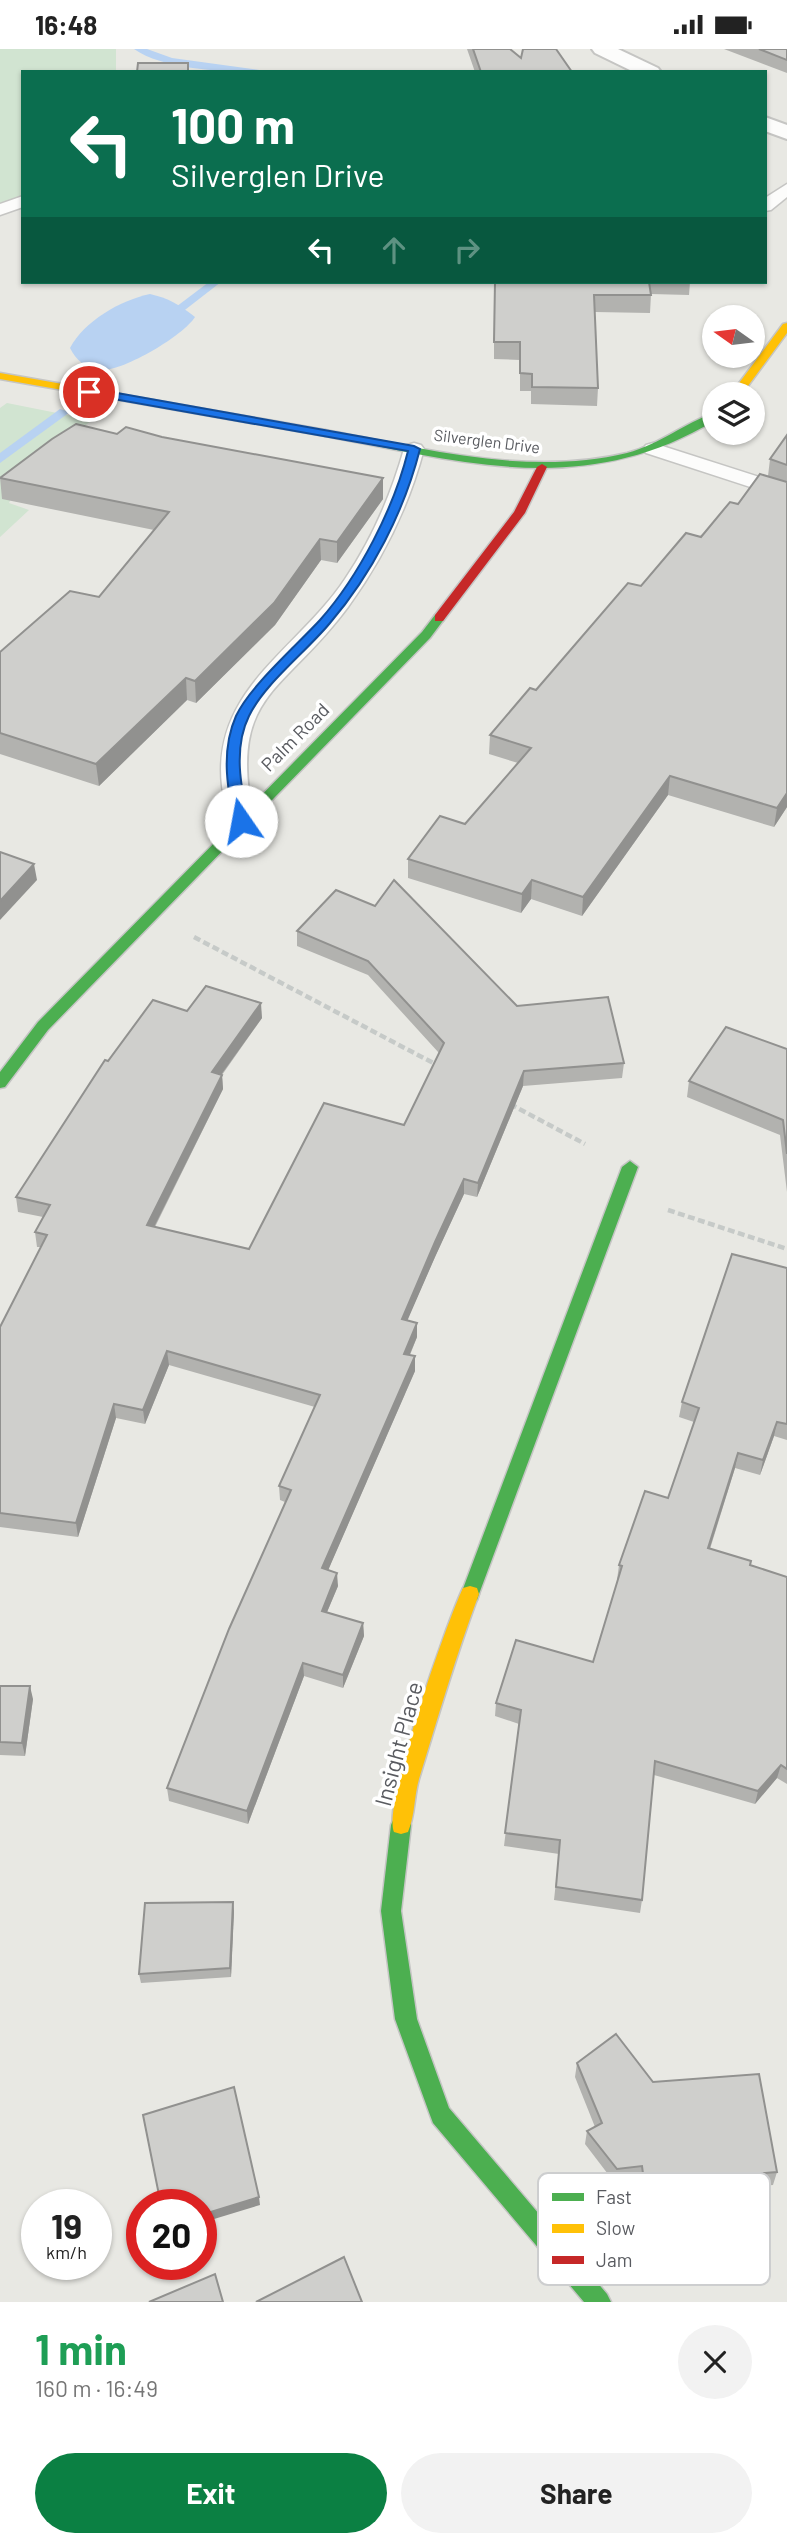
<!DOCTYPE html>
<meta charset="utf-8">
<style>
body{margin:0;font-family:Barlow,sans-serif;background:#f2f2f2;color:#222;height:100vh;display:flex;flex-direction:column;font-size:26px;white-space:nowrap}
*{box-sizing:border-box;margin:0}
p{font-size:23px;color:#767676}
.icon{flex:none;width:38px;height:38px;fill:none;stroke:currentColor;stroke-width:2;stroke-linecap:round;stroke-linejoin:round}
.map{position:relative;height:2253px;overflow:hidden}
.sheet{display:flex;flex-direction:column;background:#fff;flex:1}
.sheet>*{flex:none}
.banner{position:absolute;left:21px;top:21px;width:746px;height:214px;border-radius:0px;box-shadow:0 2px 5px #0004;background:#0b6e4f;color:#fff;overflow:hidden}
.needle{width:46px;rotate:284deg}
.controls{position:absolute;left:702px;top:256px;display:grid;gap:14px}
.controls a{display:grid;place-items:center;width:63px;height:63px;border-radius:50%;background:#fff;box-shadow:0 2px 5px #0004;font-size:35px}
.speed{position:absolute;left:21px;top:2140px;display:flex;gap:14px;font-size:35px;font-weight:700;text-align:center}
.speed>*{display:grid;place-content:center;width:91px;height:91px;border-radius:50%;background:#fff;box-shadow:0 2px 5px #0004;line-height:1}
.speed small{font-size:18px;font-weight:400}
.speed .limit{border:10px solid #d22;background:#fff;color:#111}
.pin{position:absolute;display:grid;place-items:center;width:60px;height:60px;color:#fff;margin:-30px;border:4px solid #fff;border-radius:50%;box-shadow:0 2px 7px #0007}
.me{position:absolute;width:77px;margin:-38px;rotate:348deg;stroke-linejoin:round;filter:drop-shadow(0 0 5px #0008)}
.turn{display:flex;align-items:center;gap:24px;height:147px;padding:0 35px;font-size:32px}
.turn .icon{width:91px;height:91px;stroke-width:2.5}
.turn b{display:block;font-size:49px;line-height:60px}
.lanes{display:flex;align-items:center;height:66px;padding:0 35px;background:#0003;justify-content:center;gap:35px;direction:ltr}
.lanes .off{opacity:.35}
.round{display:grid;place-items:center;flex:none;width:74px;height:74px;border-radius:37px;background:#f2f2f2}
.headline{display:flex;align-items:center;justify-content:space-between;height:119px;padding:0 35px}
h1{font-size:42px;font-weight:700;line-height:52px;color:#1e9e55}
.button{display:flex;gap:14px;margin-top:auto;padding:14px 35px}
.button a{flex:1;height:80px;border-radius:42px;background:#0b8043;color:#fff;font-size:28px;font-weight:700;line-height:80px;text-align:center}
.button a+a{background:#f2f2f2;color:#222}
.status{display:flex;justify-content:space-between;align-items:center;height:49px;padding:0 35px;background:#fff;direction:ltr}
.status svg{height:19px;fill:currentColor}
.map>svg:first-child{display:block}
.green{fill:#d1e4d1}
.water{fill:#b8d2f2}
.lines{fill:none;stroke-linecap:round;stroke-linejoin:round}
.stream{fill:#b8d2f2;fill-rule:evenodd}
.lane-casing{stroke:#c5c5c3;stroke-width:3}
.street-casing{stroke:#c5c5c3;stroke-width:4}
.fast-casing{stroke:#c5c5c4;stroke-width:3}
.slow-casing{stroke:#c5c5c4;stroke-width:3}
.jam-casing{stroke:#c5c5c4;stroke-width:3}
.path{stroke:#c6cac8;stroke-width:4.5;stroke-dasharray:7 3.5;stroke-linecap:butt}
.lane{fill:#fcfcfb;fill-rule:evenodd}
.street{fill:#fcfcfb;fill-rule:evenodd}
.fast{fill:#4caf50;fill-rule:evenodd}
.slow{fill:#ffc107;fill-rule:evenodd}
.jam{fill:#c62828;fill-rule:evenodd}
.wall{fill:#b2b2af}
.shaded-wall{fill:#91918f}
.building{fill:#cfcfcc;stroke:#91918f;stroke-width:2}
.route{fill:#1a73e8;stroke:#114b97;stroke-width:2}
.labels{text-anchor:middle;stroke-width:7;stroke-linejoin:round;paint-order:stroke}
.far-street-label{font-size:16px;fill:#595b60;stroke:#fff}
.street-label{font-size:19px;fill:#595b60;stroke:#fff}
.near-street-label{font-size:23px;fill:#595b60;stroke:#fff}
.key{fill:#fff;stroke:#cdcecf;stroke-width:2}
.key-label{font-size:19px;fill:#595b60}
</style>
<div class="status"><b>16:48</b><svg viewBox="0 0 49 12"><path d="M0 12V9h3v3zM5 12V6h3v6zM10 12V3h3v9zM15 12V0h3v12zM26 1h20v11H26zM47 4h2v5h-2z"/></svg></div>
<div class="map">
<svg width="787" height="2253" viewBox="0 0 787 2253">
<rect width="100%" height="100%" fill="#e8e8e3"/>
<g class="green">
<polygon points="0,0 116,0 116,23 23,23 23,150 0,159"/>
<polygon points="7,354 92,371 22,428 9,454 29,461 0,488 0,359"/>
</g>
<path class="water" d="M150 245C168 249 180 256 195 268 183 287 122 323 100 321 85 319 76 311 70 299 84 272 121 251 150 245Z"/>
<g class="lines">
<g class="stream">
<path d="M134 0H147L172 9 274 23C235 23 167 23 134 0Z"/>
<polygon points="209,233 221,233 168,274 160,274 160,270"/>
<polygon points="60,360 70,363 0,414 0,404"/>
</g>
<g class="lane-casing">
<g id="lane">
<polygon points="787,135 787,148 771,161 765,162 765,149"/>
<polygon points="23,147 23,158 0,166 0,155"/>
<path d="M414 394 421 396 424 400C409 457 383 510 348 558 283 646 227 644 254 772L250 778 241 780 232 778C225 766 224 750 222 737 211 640 298 601 345 530 372 490 391 446 404 400L407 396Z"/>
<polygon points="653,394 787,437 787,450 646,404 643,400 646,396"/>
</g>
</g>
<g class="street-casing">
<g id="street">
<polygon points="592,0 618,0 658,19 661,23 634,23 595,4"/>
<polygon points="765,68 787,76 787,90 765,82"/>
</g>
</g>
<g class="fast-casing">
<g id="fast">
<path d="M714 364V372C583 450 464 413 325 387L320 384 325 381C423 399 527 428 627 404 661 395 684 374 714 364Z"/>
<polygon points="439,565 445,569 430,589 48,981 5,1038 0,1039 0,1023 38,973 422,583 435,566"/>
<polygon points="630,1112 638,1118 479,1545 477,1551 470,1553 463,1551 461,1545 622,1118"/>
<polygon points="401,1767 408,1769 411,1776 401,1862 417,1970 449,2059 607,2245 611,2253 584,2253 433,2074 430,2066 395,1970 381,1862 391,1776 394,1769"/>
</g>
</g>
<g class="slow-casing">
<g id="slow">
<polygon points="787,274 787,284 742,345 731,345 783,275"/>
<polygon points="0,324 325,381 330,384 325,387 0,330"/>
<path d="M470 1537 477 1539 479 1545C456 1606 438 1668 419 1730 414 1747 415 1767 408 1783L401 1785 394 1783C382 1756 447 1573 463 1539Z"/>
</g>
</g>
<g class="jam-casing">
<polygon id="jam" points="542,415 547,418 525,464 443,572 435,572 435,566 514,463 537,418"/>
</g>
<g class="path">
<polyline points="194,888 437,1016"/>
<polyline points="510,1055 585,1095"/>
<polyline points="668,1161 787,1200"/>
</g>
<use href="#lane" class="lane"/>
<use href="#street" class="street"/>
<use href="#fast" class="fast"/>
<use href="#slow" class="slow"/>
<use href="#jam" class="jam"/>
</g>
<g class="wall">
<polygon points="467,0 510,0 521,9 572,23 475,23"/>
<polygon points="724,0 787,0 787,24"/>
<polygon points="494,233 690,233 689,246 651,245 650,264 595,263 598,339 597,357 531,355 531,342 520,342 520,311 494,310"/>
<polygon points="117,385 162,388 383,429 383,450 337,514 321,511 275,576 196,654 187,651 99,737 0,705 0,603 99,548 154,481 2,450 0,428"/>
<polygon points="787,386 787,758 774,778 668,746 582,867 531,850 521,864 408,829 408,810 465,775 518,714 489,705 490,686 641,537 738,455 768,427 770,410"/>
<polygon points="297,882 517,957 624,1014 622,1029 523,1037 477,1148 464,1145 435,1208 407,1271 417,1288 410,1306 415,1322 328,1521 338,1537 327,1563 363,1574 364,1587 343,1639 304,1627 248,1775 169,1752 167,1739 285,1453 280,1451 279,1437 315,1358 169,1316 145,1375 116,1369 78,1488 0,1478 0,1278 41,1198 37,1198 35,1183 43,1168 18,1163 16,1148 108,1012 187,962 262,969 222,1026 223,1040 155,1178 249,1200 404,1076 439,1004 368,926 297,897"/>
<polygon points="787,1000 787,1143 780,1086 687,1048 689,1032"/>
<polygon points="787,1219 787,1391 774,1387 760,1426 735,1419 710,1500 750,1516 787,1528 787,1735 777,1729 755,1755 654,1726 642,1851 640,1864 554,1851 559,1805 504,1797 519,1675 495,1667 496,1654 593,1613 618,1531 617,1531 619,1516 668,1449 694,1373 679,1368 682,1353"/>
<polygon points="0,1637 33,1650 25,1707 0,1706"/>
<polygon points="234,1862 231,1928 141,1934 139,1925"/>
<polygon points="577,2014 653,2033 777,2123 773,2136 723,2140 727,2168 723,2181 669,2187 664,2157 643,2159 639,2130 614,2133 585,2095 587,2082 595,2078 575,2028"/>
</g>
<g class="shaded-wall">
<polygon points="383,429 383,450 337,514 337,493"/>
<polygon points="320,490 321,511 275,576 196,654 195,632"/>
<polygon points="186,629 187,651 99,737 96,715"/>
<polygon points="670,727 668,746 582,867 583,848"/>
<polygon points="787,744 787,758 774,778 777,759"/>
<polygon points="34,815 37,831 0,871 0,852"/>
<polygon points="532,831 531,850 521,864 522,845"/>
<polygon points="261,954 262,969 213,1037 212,1023"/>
<polygon points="524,1022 523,1037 477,1148 478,1134"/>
<polygon points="222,1026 223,1040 148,1190 147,1176"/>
<polygon points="464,1130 464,1145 435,1208 402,1284 402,1270 435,1193"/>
<polygon points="417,1274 417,1288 404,1319 404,1305"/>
<polygon points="167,1302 169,1316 145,1375 143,1361"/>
<polygon points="415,1307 415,1322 323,1533 322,1519"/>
<polygon points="114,1355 116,1369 78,1488 76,1474"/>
<polygon points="777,1373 774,1387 760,1426 763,1411"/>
<polygon points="738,1404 735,1419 705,1514 708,1499"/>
<polygon points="337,1524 338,1537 322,1575 322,1562"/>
<polygon points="363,1574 364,1587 343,1639 343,1626"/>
<polygon points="303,1614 304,1627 248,1775 247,1762"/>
<polygon points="30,1637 33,1650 25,1707 22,1694"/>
<polygon points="781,1716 777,1729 755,1755 758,1742"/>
<polygon points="233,1853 234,1862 231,1928 230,1919"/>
<polygon points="259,2148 260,2156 201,2174 201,2166"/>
</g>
<g class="building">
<polygon points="473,0 510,0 521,9 523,0 556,0 572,23 481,23"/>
<polygon points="759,0 787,0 787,11"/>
<polygon points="138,14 188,14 188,23 137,23"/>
<polygon points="495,233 649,233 651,246 594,246 598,339 532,338 532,325 520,324 520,293 494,293"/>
<polygon points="76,375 117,385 126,378 162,388 383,429 337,493 320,490 274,554 195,632 186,629 96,715 0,684 0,603 70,542 99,548 169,463 0,429 52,390"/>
<polygon points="787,386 787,416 770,410"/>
<polygon points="760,425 787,433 787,744 777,759 670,727 583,848 532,831 522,845 408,810 440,767 465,775 531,699 490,686 530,639 536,641 628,534 641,537 686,484 701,488 730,453 738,455"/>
<polygon points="0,803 34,815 0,852"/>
<polygon points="394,831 517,957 608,948 624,1014 524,1022 478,1134 464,1130 435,1193 402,1270 417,1274 404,1305 415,1307 322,1519 337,1524 322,1562 363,1574 343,1626 303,1614 247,1762 167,1739 229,1580 291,1441 279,1437 320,1346 167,1302 143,1361 114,1355 76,1474 0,1464 0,1278 47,1186 35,1183 50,1156 16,1148 105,1011 108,1012 153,951 187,962 206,937 261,954 212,1023 222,1026 147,1176 249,1200 324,1054 404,1076 444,994 368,912 297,882 336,841 375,857"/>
<polygon points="726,978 787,1000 787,1105 783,1071 689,1032"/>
<polygon points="732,1205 787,1219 787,1375 777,1373 763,1411 738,1404 708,1499 751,1512 750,1516 787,1528 787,1720 781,1716 758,1742 655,1712 642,1851 556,1838 560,1791 505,1784 521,1661 496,1654 516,1591 593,1613 622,1517 619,1516 645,1442 668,1449 699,1359 682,1353"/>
<polygon points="0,1637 30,1637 22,1694 0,1693"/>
<polygon points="233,1853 230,1919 139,1925 145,1854"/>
<polygon points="616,1985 653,2033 759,2025 777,2123 721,2128 727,2168 672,2174 668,2144 646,2147 642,2117 617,2120 587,2082 602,2074 577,2014"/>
<polygon points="234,2038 259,2148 201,2166 201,2156 161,2156 143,2066"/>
<polygon points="344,2208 362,2253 256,2253"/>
<polygon points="215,2225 223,2253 149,2253"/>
</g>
<path class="route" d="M89 339 414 397 420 400C404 463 372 525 330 574 306 603 265 634 249 667 233 699 241 738 248 772L246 775H236L234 772C227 737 221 701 236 667 250 637 296 597 320 571 359 527 394 459 408 402L85 345V340Z"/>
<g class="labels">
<g class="far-street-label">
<text transform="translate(487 392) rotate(7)" y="6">Silverglen Drive</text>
</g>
<g class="street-label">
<text transform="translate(295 688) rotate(-45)" y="7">Palm Road</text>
</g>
<g class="near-street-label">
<text transform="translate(399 1695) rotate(-75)" y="8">Insight Place</text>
</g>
</g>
<rect x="538" y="2124" width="232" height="112" rx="10" class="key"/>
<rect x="552" y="2144" width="32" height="8" fill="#4caf50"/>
<rect x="552" y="2175" width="32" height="9" fill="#ffc107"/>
<rect x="552" y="2207" width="32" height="8" fill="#c62828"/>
<g class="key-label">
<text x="596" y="2155">Fast</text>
<text x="596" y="2186">Slow</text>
<text x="596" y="2218">Jam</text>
</g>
</svg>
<div class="controls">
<a><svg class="needle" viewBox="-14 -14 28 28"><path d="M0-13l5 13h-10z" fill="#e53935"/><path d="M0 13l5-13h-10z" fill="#767676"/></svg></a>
<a><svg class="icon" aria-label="layers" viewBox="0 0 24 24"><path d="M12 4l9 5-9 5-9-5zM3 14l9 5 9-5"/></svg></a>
</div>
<div class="speed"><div>19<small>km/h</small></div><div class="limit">20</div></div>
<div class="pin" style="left:89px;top:343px;background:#d93025"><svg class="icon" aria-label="arrive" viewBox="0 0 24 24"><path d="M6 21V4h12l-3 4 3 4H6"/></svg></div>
<svg class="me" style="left:241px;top:772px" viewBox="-20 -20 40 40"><circle r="19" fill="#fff"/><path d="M0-13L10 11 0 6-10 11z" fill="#1a73e8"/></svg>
<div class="banner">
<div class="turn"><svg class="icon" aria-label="left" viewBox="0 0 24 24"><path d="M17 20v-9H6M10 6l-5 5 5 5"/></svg><div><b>100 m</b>Silverglen Drive</div></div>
<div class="lanes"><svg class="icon" aria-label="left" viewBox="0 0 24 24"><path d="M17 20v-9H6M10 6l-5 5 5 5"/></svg><svg class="icon off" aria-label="ahead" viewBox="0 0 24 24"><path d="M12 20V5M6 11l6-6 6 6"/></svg><svg class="icon off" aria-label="right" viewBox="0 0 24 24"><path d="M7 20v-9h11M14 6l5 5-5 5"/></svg></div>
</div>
</div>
<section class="sheet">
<div class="headline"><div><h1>1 min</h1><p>160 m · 16:49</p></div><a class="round"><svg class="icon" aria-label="close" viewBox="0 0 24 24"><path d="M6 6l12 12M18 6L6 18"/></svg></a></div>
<div class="button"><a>Exit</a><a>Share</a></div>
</section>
